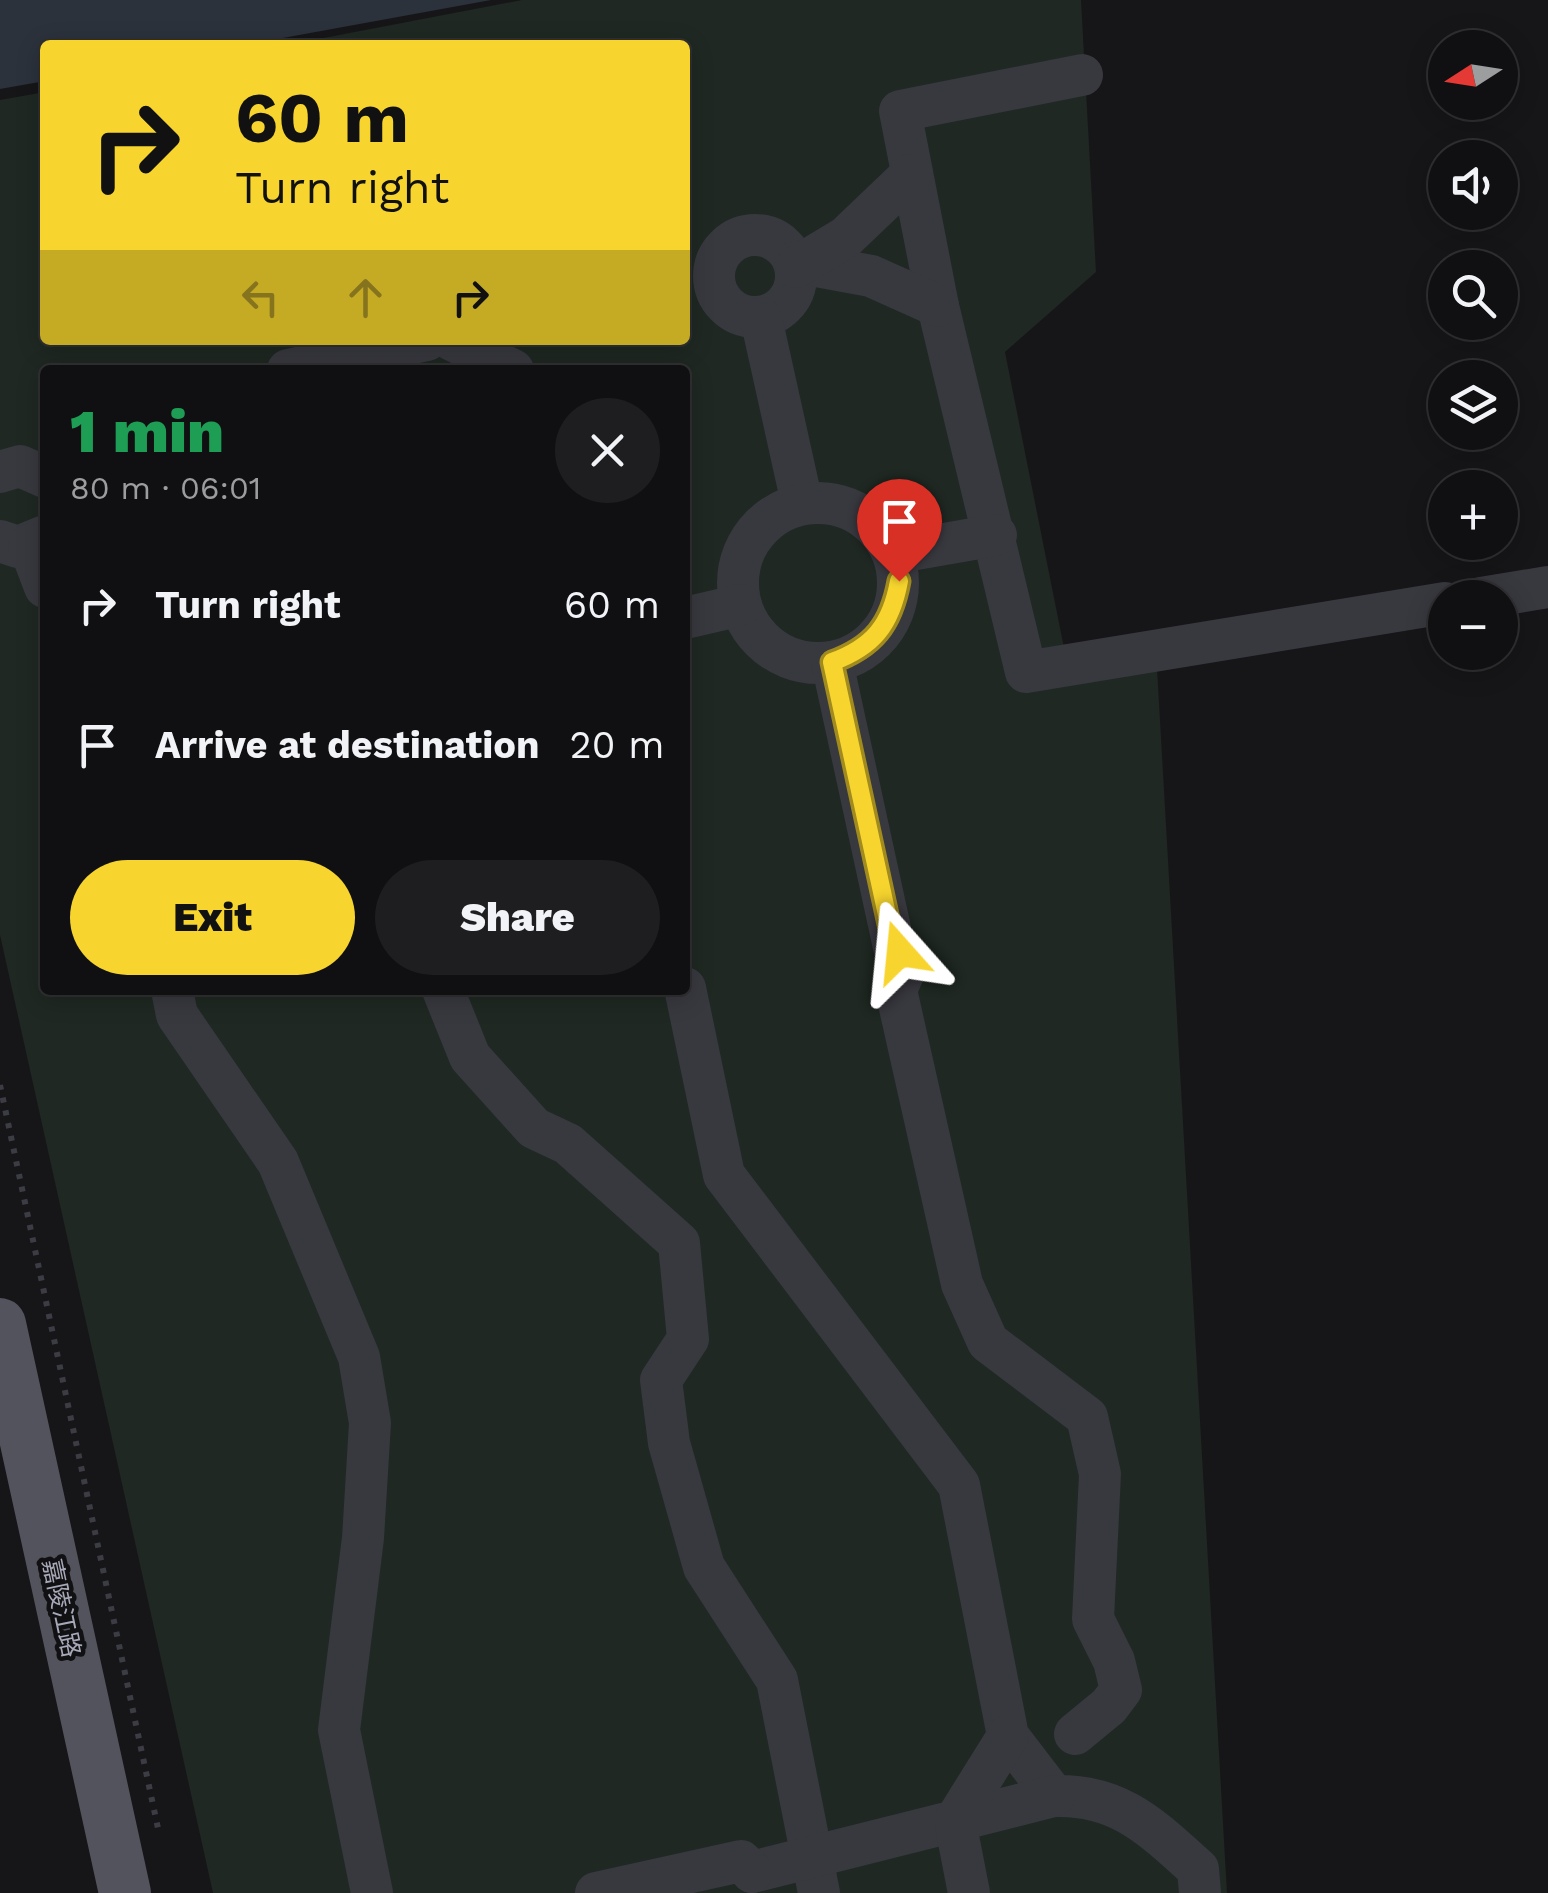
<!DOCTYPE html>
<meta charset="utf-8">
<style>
body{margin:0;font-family:"Work Sans","Noto Sans SC",sans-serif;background:#1e1e20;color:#f1f3f6;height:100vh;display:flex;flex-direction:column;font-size:38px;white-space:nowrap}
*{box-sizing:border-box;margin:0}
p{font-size:32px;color:#9c9d9f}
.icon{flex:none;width:55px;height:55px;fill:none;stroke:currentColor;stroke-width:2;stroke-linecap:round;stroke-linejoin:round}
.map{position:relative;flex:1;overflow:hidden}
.details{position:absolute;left:40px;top:365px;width:650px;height:630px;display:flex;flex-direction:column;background:#101012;border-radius:10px;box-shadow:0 5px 25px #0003,0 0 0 2px #303032}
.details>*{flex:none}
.top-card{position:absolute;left:40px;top:40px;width:650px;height:305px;border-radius:10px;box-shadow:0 5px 25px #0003,0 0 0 2px #303032;background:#f7d52e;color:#111;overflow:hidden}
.needle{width:65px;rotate:258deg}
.controls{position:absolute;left:1428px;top:30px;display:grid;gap:20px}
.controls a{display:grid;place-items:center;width:90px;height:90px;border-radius:50%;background:#101012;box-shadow:0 5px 25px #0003,0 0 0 2px #303032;font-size:50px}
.pin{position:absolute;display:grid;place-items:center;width:85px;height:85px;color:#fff;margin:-102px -42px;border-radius:50% 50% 50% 0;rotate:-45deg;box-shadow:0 0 10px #0007}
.pin .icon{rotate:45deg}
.me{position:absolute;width:110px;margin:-55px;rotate:342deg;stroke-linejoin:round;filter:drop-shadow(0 0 8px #0008)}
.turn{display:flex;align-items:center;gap:35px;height:210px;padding:0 30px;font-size:45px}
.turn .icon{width:130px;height:130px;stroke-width:2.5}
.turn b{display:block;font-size:70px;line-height:85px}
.lanes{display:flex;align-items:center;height:95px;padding:0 30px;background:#0003;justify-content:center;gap:50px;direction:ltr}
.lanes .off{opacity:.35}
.round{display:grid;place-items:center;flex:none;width:105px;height:105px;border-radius:52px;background:#1e1e20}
.summary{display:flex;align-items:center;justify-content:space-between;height:170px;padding:0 30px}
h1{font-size:60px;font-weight:800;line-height:75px;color:#1e9e55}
.primary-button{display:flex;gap:20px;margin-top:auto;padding:20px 30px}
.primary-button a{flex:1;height:115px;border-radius:60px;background:#f7d52e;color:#111;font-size:40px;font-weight:800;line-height:115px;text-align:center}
.primary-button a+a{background:#1e1e20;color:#f1f3f6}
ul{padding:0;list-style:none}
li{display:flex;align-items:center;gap:30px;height:140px;padding:0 30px}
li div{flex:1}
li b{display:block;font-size:38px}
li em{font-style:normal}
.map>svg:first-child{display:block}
.green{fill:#1f2822;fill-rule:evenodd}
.water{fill:#2b323c}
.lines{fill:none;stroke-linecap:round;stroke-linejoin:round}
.path{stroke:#3c3d44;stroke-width:6;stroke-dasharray:5 8;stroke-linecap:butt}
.minor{stroke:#38383f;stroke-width:42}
.major{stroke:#52535c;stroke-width:52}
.route-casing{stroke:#a18a1e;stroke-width:25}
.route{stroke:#f7d52e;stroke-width:18}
.labels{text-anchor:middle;stroke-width:9;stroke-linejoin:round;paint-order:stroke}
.street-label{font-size:25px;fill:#a7a9b8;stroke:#111113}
</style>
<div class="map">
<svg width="1548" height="1893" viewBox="0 0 1548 1893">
<rect width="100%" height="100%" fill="#161618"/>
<path class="green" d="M522 0H1081L1096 272 1005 352 1066 658 1156 650 1227 1893H213L0 935V100L45 92V340H685V45H287ZM45 370H685V990H45Z"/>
<polygon class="water" points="0,0 491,0 244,45 45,45 45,81 0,89"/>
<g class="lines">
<polyline class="path" points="0,1085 159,1833"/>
<g class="minor">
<polyline points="1082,75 900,111 938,306 1026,672 1445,603"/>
<circle cx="755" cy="276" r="41"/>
<polyline points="795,262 871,276 938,306"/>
<polyline points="796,267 846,237 912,174"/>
<polyline points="761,318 802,503"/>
<polyline points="452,340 513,370"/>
<polyline points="288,370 427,340"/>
<polyline points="0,472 20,466 45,477"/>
<circle cx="818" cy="583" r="80"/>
<polyline points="0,541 18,547 45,536"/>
<polyline points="29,545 45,587"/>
<polyline points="893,553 996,535"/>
<polyline points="1481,598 1548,587"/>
<polyline points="685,618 741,605"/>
<polyline points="832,662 894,947 909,961 896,990 962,1284 988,1342 1087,1417 1100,1474 1093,1619 1114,1661 1121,1690 1109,1706 1075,1734"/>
<path d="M685 988 724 1175 959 1485 1008 1736 1054 1796C1120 1794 1152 1828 1198 1869L1200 1893"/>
<polyline points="172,990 177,1015 278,1162 359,1357 370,1423 363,1538 339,1730 372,1893"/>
<polyline points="443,990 470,1057 534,1128 568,1144 679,1243 688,1339 661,1380 669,1443 704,1567 777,1680 819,1893"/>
<polyline points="752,1872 1054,1796"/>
<polyline points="596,1893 741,1861 752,1872"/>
<polyline points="969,1893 955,1821 1008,1736"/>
</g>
<polyline class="major" points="0,1324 125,1893"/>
</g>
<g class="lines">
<g class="route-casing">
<path id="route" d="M899 581C891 625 873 647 832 662L894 947 900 952"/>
</g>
<use href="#route" class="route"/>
</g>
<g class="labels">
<g class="street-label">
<text transform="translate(62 1608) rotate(78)" y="9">嘉陵江路</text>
</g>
</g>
</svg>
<div class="controls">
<a><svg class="needle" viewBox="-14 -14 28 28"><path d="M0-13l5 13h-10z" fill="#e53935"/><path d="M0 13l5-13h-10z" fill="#9c9d9f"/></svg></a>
<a><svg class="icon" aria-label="sound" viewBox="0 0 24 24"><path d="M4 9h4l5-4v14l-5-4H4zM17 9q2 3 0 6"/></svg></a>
<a><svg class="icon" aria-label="search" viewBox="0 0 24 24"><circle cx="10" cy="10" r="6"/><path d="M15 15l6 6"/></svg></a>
<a><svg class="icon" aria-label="layers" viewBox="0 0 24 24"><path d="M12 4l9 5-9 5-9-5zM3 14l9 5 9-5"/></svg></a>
<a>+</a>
<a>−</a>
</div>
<div class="pin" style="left:899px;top:581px;background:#d93025"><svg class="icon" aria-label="arrive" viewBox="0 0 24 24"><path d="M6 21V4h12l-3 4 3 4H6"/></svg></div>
<svg class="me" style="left:900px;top:952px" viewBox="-20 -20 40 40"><path d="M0-17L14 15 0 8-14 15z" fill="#f7d52e" stroke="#fff" stroke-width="4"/></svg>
<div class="top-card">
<div class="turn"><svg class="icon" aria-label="right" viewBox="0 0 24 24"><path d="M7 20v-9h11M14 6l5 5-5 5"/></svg><div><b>60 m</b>Turn right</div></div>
<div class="lanes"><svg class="icon off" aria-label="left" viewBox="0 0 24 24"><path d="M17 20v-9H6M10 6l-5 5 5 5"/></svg><svg class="icon off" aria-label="ahead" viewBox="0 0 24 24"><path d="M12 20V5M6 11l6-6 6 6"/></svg><svg class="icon" aria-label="right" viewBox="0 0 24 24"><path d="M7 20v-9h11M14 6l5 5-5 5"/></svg></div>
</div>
<section class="details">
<div class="summary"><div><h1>1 min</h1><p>80 m · 06:01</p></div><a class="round"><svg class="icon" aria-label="close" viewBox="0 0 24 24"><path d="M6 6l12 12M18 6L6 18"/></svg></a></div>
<ul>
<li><svg class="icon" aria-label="right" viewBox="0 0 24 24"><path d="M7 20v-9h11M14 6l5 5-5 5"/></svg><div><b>Turn right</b></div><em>60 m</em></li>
<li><svg class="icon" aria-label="arrive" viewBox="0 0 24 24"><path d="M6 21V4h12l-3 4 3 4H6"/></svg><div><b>Arrive at destination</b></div><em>20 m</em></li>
</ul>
<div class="primary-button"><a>Exit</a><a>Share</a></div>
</section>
</div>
